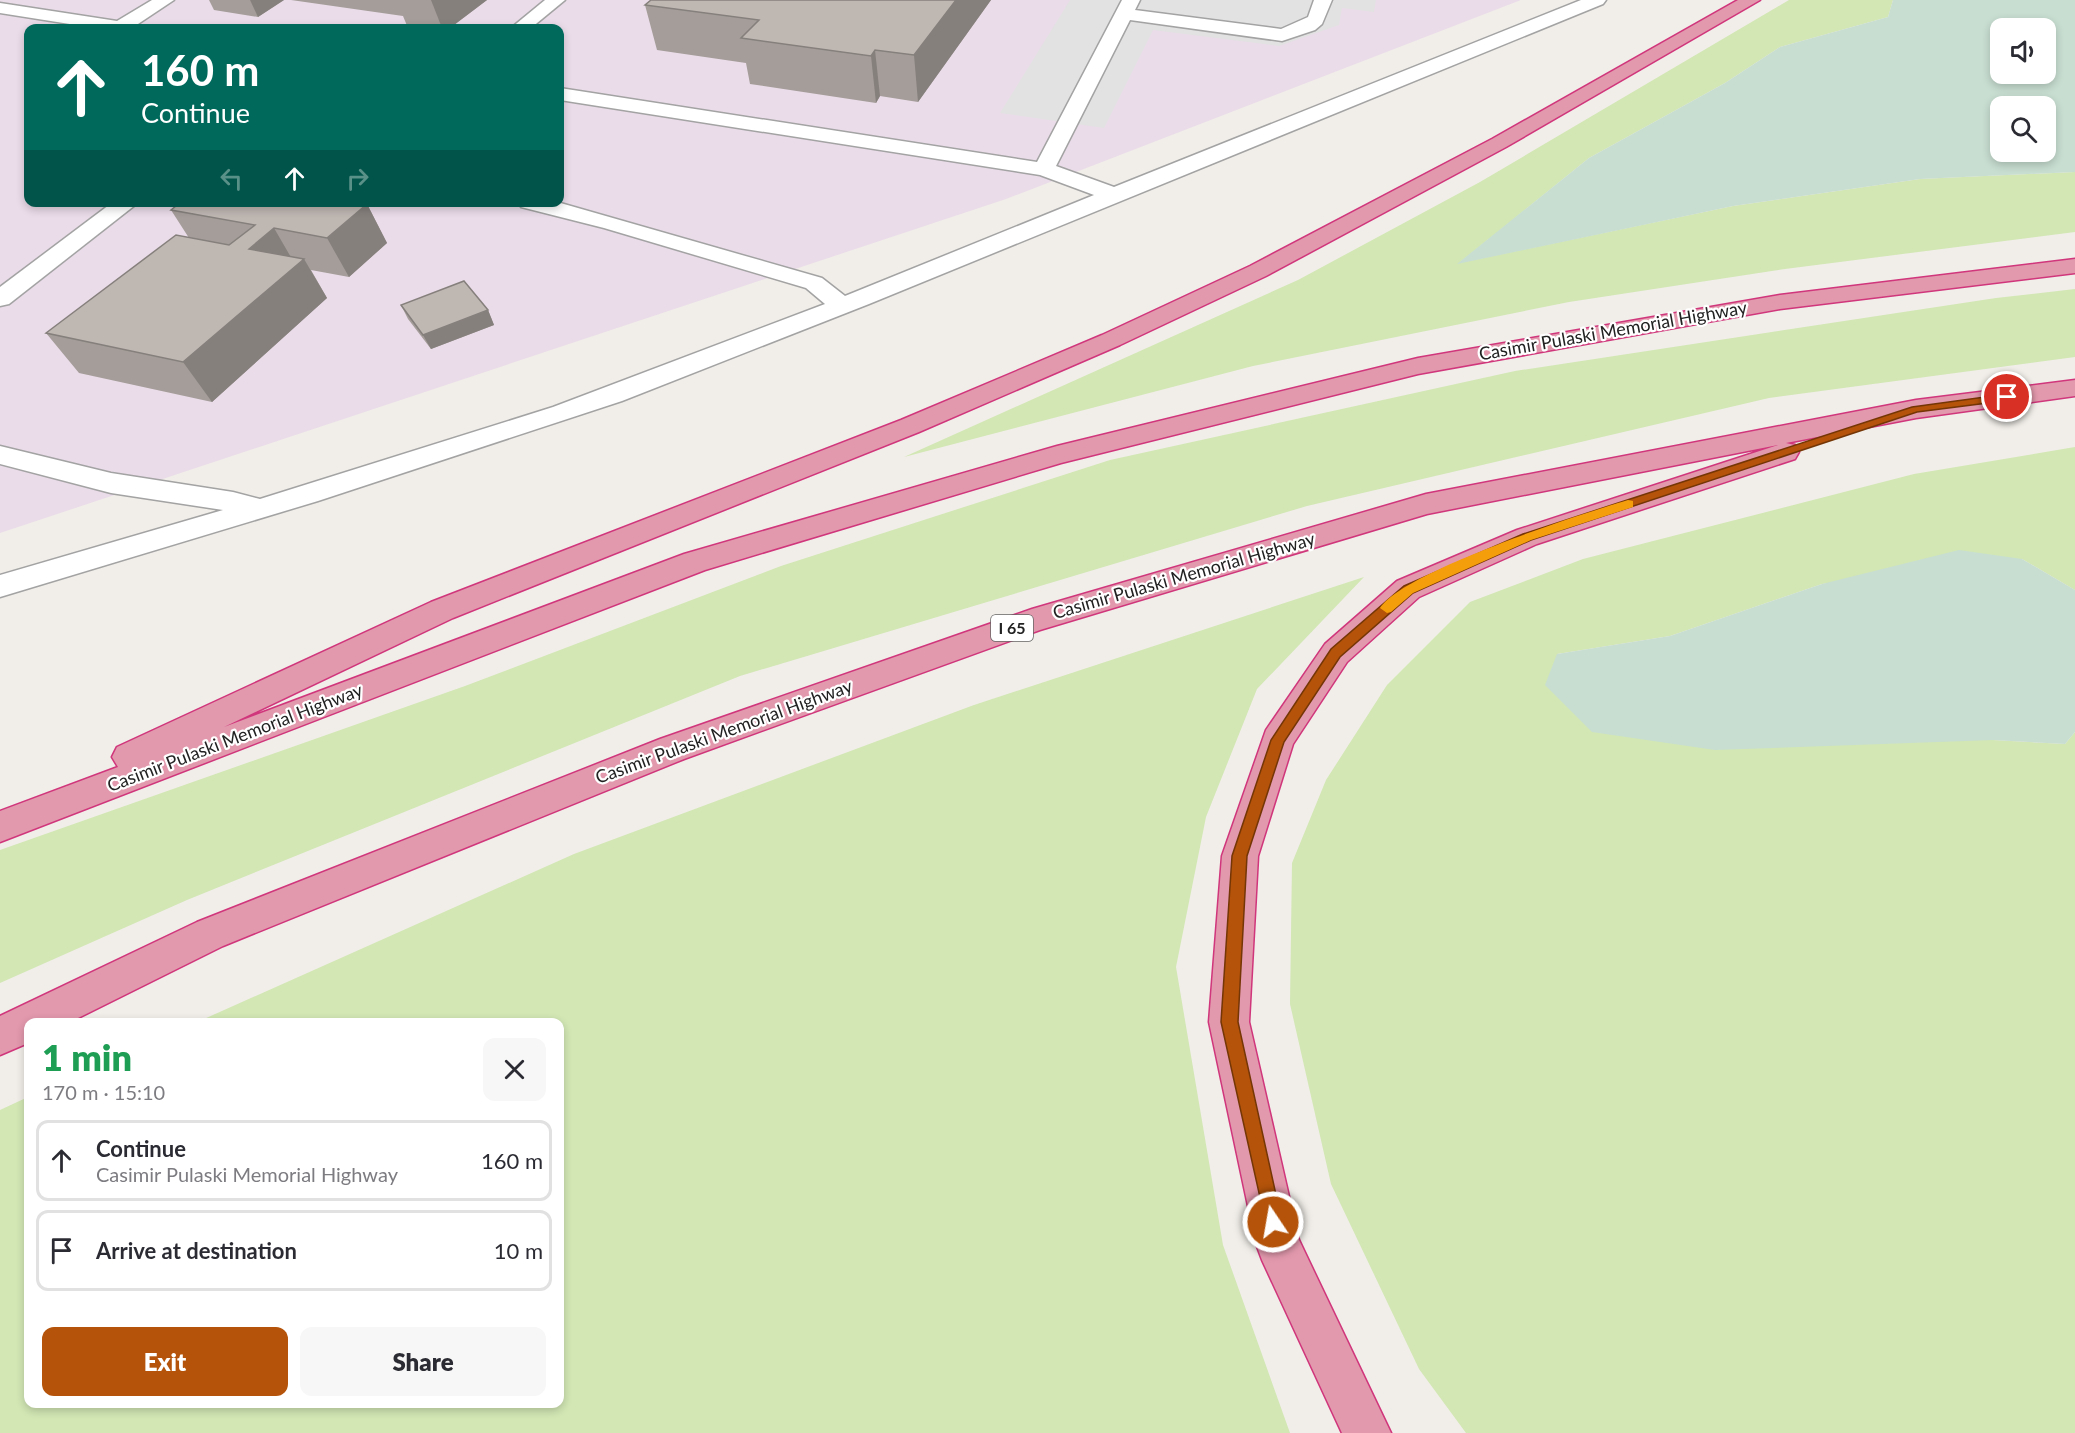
<!DOCTYPE html>
<meta charset="utf-8">
<style>
body{margin:0;font-family:Lato,sans-serif;background:#f7f7f7;color:#2b2b33;height:100vh;display:flex;flex-direction:column;font-size:22px;white-space:nowrap}
*{box-sizing:border-box;margin:0}
p{font-size:20px;color:#7c7c81}
.icon{flex:none;width:33px;height:33px;fill:none;stroke:currentColor;stroke-width:2;stroke-linecap:round;stroke-linejoin:round}
.map{position:relative;flex:1;overflow:hidden}
.drawer{position:absolute;left:24px;top:1018px;width:540px;height:390px;display:flex;flex-direction:column;background:#fff;border-radius:12px;box-shadow:0 3px 9px #0003}
.drawer>*{flex:none}
.guide{position:absolute;left:24px;top:24px;width:540px;height:183px;border-radius:12px;box-shadow:0 3px 9px #0003;background:#00695c;color:#fff;overflow:hidden}
.tools{position:absolute;left:1990px;top:18px;display:grid;gap:12px}
.tools a{display:grid;place-items:center;width:66px;height:66px;border-radius:12px;background:#fff;box-shadow:0 3px 9px #0003;font-size:30px}
.pin{position:absolute;display:grid;place-items:center;width:51px;height:51px;color:#fff;margin:-26px;border:3px solid #fff;border-radius:50%;box-shadow:0 2px 6px #0007}
.me{position:absolute;width:66px;margin:-33px;rotate:348deg;stroke-linejoin:round;filter:drop-shadow(0 0 4px #0008)}
.turn{display:flex;align-items:center;gap:21px;height:126px;padding:0 18px;font-size:27px}
.turn .icon{width:78px;height:78px;stroke-width:2.5}
.turn b{display:block;font-size:42px;line-height:51px}
.lanes{display:flex;align-items:center;height:57px;padding:0 18px;background:#0003;justify-content:center;gap:30px;direction:ltr}
.lanes .off{opacity:.35}
.round{display:grid;place-items:center;flex:none;width:63px;height:63px;border-radius:12px;background:#f7f7f7}
.overview{display:flex;align-items:center;justify-content:space-between;height:102px;padding:0 18px}
h1{font-size:36px;font-weight:800;line-height:45px;color:#1e9e55}
.primary-button{display:flex;gap:12px;margin-top:auto;padding:12px 18px}
.primary-button a{flex:1;height:69px;border-radius:12px;background:#b45309;color:#fff;font-size:24px;font-weight:800;line-height:69px;text-align:center}
.primary-button a+a{background:#f7f7f7;color:#2b2b33}
ul{padding:0;list-style:none}
li{display:flex;align-items:center;gap:18px;height:81px;margin:0 12px 9px;padding:0 6px;border:3px solid #e1e1e2;border-radius:12px}
li div{flex:1}
li b{display:block;font-size:22px}
li em{font-style:normal}
.map>svg:first-child{display:block}
.industrial{fill:#eadce9;fill-rule:evenodd}
.grass{fill:#d2e7b4}
.wetland{fill:#c8ded1;fill-rule:evenodd}
.parking{fill:#e2e2e2}
.lines{fill:none;stroke-linecap:round;stroke-linejoin:round}
.minor-casing{stroke:#a3a3a3;stroke-width:3}
.highway-casing{stroke:#d0367b;stroke-width:3}
.minor{fill:#fff;fill-rule:evenodd}
.highway{fill:#e298ad;fill-rule:evenodd}
.wall{fill:#a49d99}
.shaded-wall{fill:#86807d}
.building{fill:#bfb7b2;stroke:#86807d;stroke-width:1.5}
.route{fill:#b45309;stroke:#753606;stroke-width:1.5}
.slow{fill:#f59e0b}
.labels{text-anchor:middle;stroke-width:4.5;stroke-linejoin:round;paint-order:stroke}
.shield{fill:#fff;stroke:#646464;stroke-width:1.5}
.shield-label{font-size:16px;font-weight:bold;fill:#222}
.street-label{font-size:18px;fill:#222;stroke:#fff}
</style>
<div class="map">
<svg width="2075" height="1433" viewBox="0 0 2075 1433">
<rect width="100%" height="100%" fill="#f1eee9"/>
<path class="industrial" d="M0 0H1521L1006 199 0 533ZM28 28H560V202H28Z"/>
<g class="grass">
<polygon points="1789,0 1893,0 1888,17 1780,47 1725,83 1589,158 1459,263 1733,206 1920,179 2075,172 2075,232 1785,269 1569,302 1253,366 904,457 1298,280 1480,182"/>
<polygon points="2075,289 2075,357 1769,398 1307,506 740,676 187,900 0,983 0,850 465,686 781,566 1110,460 1515,371 1996,298"/>
<polygon points="2075,447 2075,590 2022,559 1822,584 1670,636 1557,654 1993,740 2065,744 2075,732 2075,1433 1466,1433 1419,1369 1331,1184 1290,1004 1292,863 1326,780 1387,685 1470,602 1583,559 1914,474"/>
<polygon points="1364,577 1257,689 1206,817 1176,967 1223,1245 1290,1433 0,1433 0,1110 28,1097 28,1404 560,1404 560,1023 195,1023 574,854 974,705"/>
</g>
<g class="wetland">
<path d="M1893 0H2075V172L1920 179 1733 206 1457 264 1589 158 1725 83 1780 47 1888 17ZM2001 28H2046V74H2001ZM2001 106H2046V152H2001Z"/>
<polygon points="1959,550 2022,559 2075,590 2075,732 2065,744 1993,740 1715,750 1592,732 1545,685 1557,654 1670,636 1822,584"/>
</g>
<polygon class="parking" points="1070,0 1376,0 1374,12 1342,8 1339,25 1279,46 1153,30 1104,128 1000,113"/>
<g class="lines">
<g class="minor-casing">
<g id="minor">
<polygon points="152,0 174,0 138,24 141,28 95,28 0,13 0,3 117,21"/>
<polygon points="545,0 565,0 531,28 511,28"/>
<polygon points="1122,0 1140,0 1135,10 1281,29 1308,17 1314,0 1332,0 1322,24 1315,30 1282,41 1130,20 1056,166 1114,187 1581,0 1606,0 1603,4 869,304 622,401 318,501 0,597 0,575 223,510 111,493 0,464 0,446 111,473 233,492 260,499 553,407 825,304 806,288 604,228 521,207 518,202 557,202 822,278 845,296 1094,195 1040,175 560,100 560,88 1037,162"/>
<polygon points="113,202 139,202 9,304 0,306 0,287"/>
</g>
</g>
<g class="highway-casing">
<g id="highway">
<polygon points="1738,0 1760,0 1506,147 1266,276 1120,345 919,432 453,618 224,727 684,554 1057,446 1418,358 1780,295 2075,259 2075,273 1780,309 1418,374 1061,463 705,570 0,842 0,811 118,767 112,757 117,747 431,602 901,420 1102,335 1250,266 1492,139"/>
<polygon points="2075,380 2075,396 1916,418 1786,443 1795,445 1799,452 1795,459 1537,544 1419,597 1347,662 1293,744 1258,856 1249,1022 1299,1240 1391,1433 1342,1433 1262,1260 1256,1244 1209,1022 1222,856 1266,730 1325,644 1397,581 1517,530 1778,445 1427,514 1040,630 684,759 223,946 68,1023 28,1023 28,1043 0,1055 0,1016 197,922 660,739 1032,609 1426,494 1916,400"/>
</g>
</g>
<use href="#minor" class="minor"/>
<use href="#highway" class="highway"/>
</g>
<g class="wall">
<polygon points="209,0 284,0 258,17 214,10"/>
<polygon points="291,0 487,0 450,28 408,28 403,16"/>
<polygon points="651,0 991,0 918,102 880,96 876,103 750,84 746,63 657,50 645,5"/>
<polygon points="367,204 387,243 349,277 311,270 327,298 212,402 79,373 46,333 189,238 171,210"/>
<polygon points="401,305 488,310 494,325 431,349 408,319"/>
</g>
<g class="shaded-wall">
<polygon points="250,0 284,0 258,17"/>
<polygon points="431,0 487,0 450,28 442,28"/>
<polygon points="956,0 991,0 918,102 914,55"/>
<polygon points="875,50 880,96 876,103 871,56"/>
<polygon points="367,204 387,243 349,277 327,238"/>
<polygon points="274,228 296,266 304,259 327,298 212,402 183,362 249,249"/>
<polygon points="488,310 494,325 431,349 423,335"/>
</g>
<g class="building">
<polygon points="651,0 956,0 914,55 875,50 871,56 741,38 759,20 645,5"/>
<polygon points="181,202 357,202 367,204 327,238 274,228 249,249 304,259 183,362 46,333 176,235 229,245 255,225 171,210"/>
<polygon points="464,281 488,310 423,335 401,305"/>
</g>
<polygon class="route" points="2007,394 2012,397 2011,400 1917,412 1531,540 1413,593 1340,657 1284,742 1247,856 1238,1022 1282,1222 1280,1229 1273,1231 1267,1229 1221,1022 1232,856 1271,740 1331,649 1404,586 1523,534 1912,407"/>
<path class="slow" d="M1628 500 1633 501V507L1531 540 1413 593 1391 612 1387 613 1380 608C1404 571 1581 514 1628 500Z"/>
<g class="labels">
<rect class="shield" x="991" y="615" width="42" height="26" rx="4.5"/>
<g class="shield-label">
<text x="1012" y="634">I 65</text>
</g>
<g class="street-label">
<text transform="translate(1613 331) rotate(-10)" y="6">Casimir Pulaski Memorial Highway</text>
<text transform="translate(1184 576) rotate(-16)" y="6">Casimir Pulaski Memorial Highway</text>
<text transform="translate(724 732) rotate(-20)" y="6">Casimir Pulaski Memorial Highway</text>
<text transform="translate(235 738) rotate(-21)" y="6">Casimir Pulaski Memorial Highway</text>
</g>
</g>
</svg>
<div class="tools">
<a><svg class="icon" aria-label="sound" viewBox="0 0 24 24"><path d="M4 9h4l5-4v14l-5-4H4zM17 9q2 3 0 6"/></svg></a>
<a><svg class="icon" aria-label="search" viewBox="0 0 24 24"><circle cx="10" cy="10" r="6"/><path d="M15 15l6 6"/></svg></a>
</div>
<div class="pin" style="left:2007px;top:397px;background:#d93025"><svg class="icon" aria-label="arrive" viewBox="0 0 24 24"><path d="M6 21V4h12l-3 4 3 4H6"/></svg></div>
<svg class="me" style="left:1273px;top:1222px" viewBox="-20 -20 40 40"><circle r="17" fill="#b45309" stroke="#fff" stroke-width="3"/><path d="M0-11L8 9 0 5-8 9z" fill="#fff"/></svg>
<div class="guide">
<div class="turn"><svg class="icon" aria-label="ahead" viewBox="0 0 24 24"><path d="M12 20V5M6 11l6-6 6 6"/></svg><div><b>160 m</b>Continue</div></div>
<div class="lanes"><svg class="icon off" aria-label="left" viewBox="0 0 24 24"><path d="M17 20v-9H6M10 6l-5 5 5 5"/></svg><svg class="icon" aria-label="ahead" viewBox="0 0 24 24"><path d="M12 20V5M6 11l6-6 6 6"/></svg><svg class="icon off" aria-label="right" viewBox="0 0 24 24"><path d="M7 20v-9h11M14 6l5 5-5 5"/></svg></div>
</div>
<section class="drawer">
<div class="overview"><div><h1>1 min</h1><p>170 m · 15:10</p></div><a class="round"><svg class="icon" aria-label="close" viewBox="0 0 24 24"><path d="M6 6l12 12M18 6L6 18"/></svg></a></div>
<ul>
<li><svg class="icon" aria-label="ahead" viewBox="0 0 24 24"><path d="M12 20V5M6 11l6-6 6 6"/></svg><div><b>Continue</b><p>Casimir Pulaski Memorial Highway</p></div><em>160 m</em></li>
<li><svg class="icon" aria-label="arrive" viewBox="0 0 24 24"><path d="M6 21V4h12l-3 4 3 4H6"/></svg><div><b>Arrive at destination</b></div><em>10 m</em></li>
</ul>
<div class="primary-button"><a>Exit</a><a>Share</a></div>
</section>
</div>
